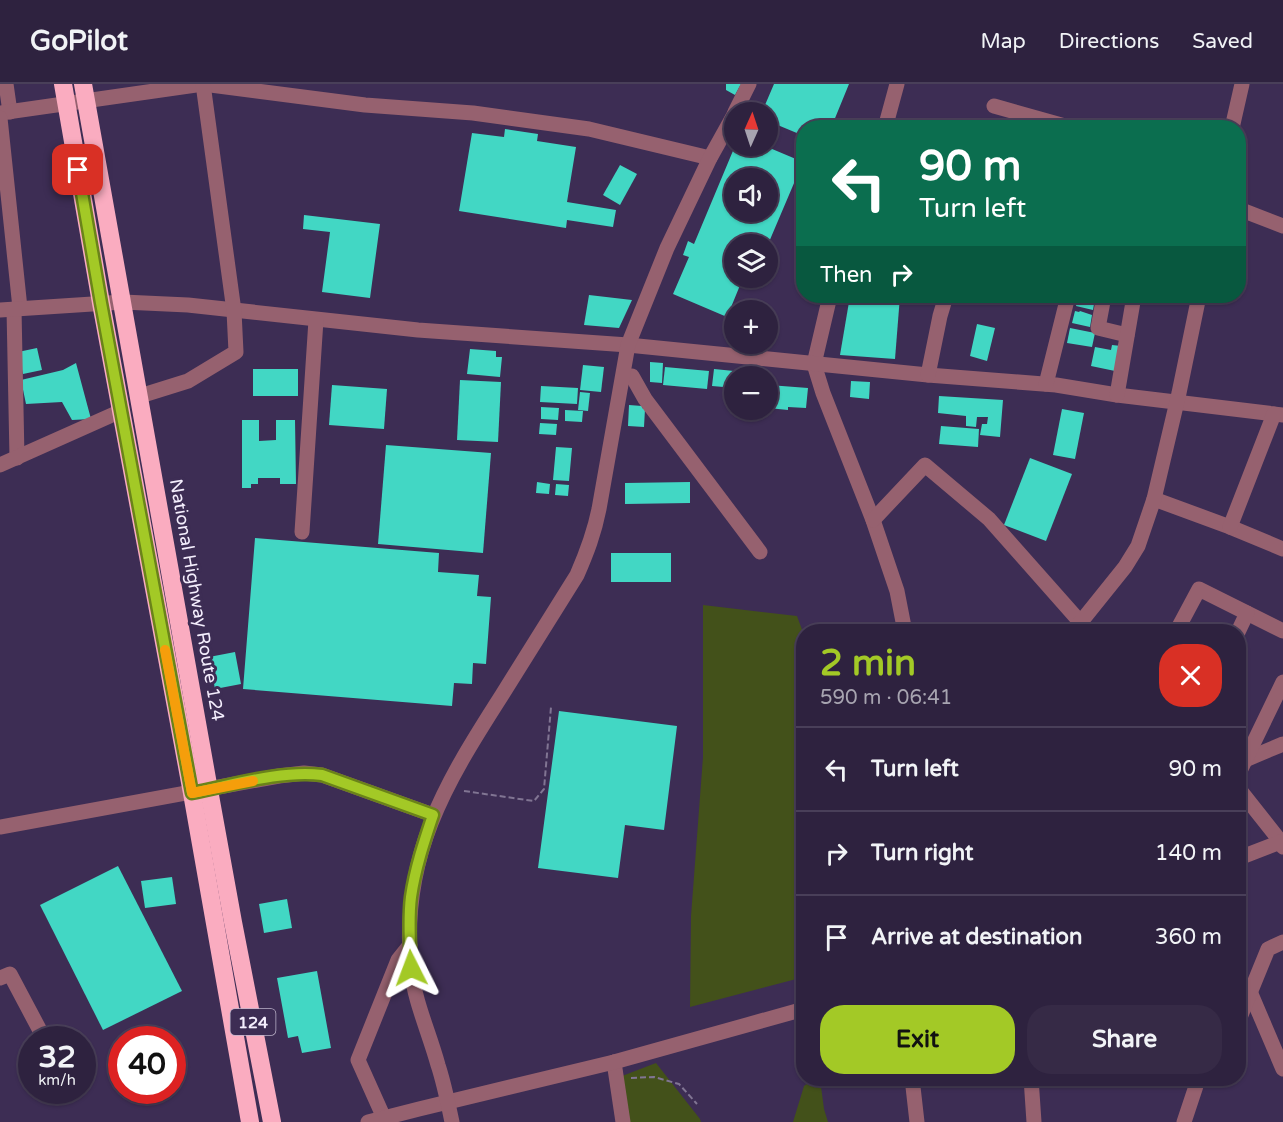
<!DOCTYPE html>
<meta charset="utf-8">
<style>
body{margin:0;font-family:"Varela Round",sans-serif;background:#362a46;color:#f1f3f6;height:100vh;display:flex;flex-direction:column;font-size:22px;white-space:nowrap}
*{box-sizing:border-box;margin:0}
p{font-size:20px;color:#a7a4b0}
.icon{flex:none;width:33px;height:33px;fill:none;stroke:currentColor;stroke-width:2;stroke-linecap:round;stroke-linejoin:round}
.map{position:relative;flex:1;overflow:hidden}
.panel{position:absolute;left:796px;top:540px;width:450px;height:462px;display:flex;flex-direction:column;background:#2e223f;border-radius:24px;box-shadow:0 2px 4px #0004,0 0 0 2px #493f59}
.panel>*{flex:none}
.banner{position:absolute;left:796px;top:36px;width:450px;height:183px;border-radius:24px;box-shadow:0 2px 4px #0004,0 0 0 2px #493f59;background:#0b6e4f;color:#fff;overflow:hidden}
.needle{width:39px;rotate:3deg}
.buttons{position:absolute;left:724px;top:18px;display:grid;gap:12px}
.buttons a{display:grid;place-items:center;width:54px;height:54px;border-radius:50%;background:#2e223f;box-shadow:0 2px 4px #0004,0 0 0 2px #493f59;font-size:30px}
.speed{position:absolute;left:18px;top:942px;display:flex;gap:12px;font-size:30px;font-weight:700;text-align:center}
.speed>*{display:grid;place-content:center;width:78px;height:78px;border-radius:50%;background:#2e223f;box-shadow:0 2px 4px #0004,0 0 0 2px #493f59;line-height:1}
.speed small{font-size:15px;font-weight:400}
.speed .limit{border:9px solid #d22;background:#fff;color:#111}
.pin{position:absolute;display:grid;place-items:center;width:51px;height:51px;color:#fff;margin:-26px;border-radius:12px;box-shadow:0 3px 9px #0006}
.me{position:absolute;width:66px;margin:-33px;rotate:357deg;stroke-linejoin:round;filter:drop-shadow(0 0 4px #0008)}
.turn{display:flex;align-items:center;gap:21px;height:126px;padding:0 24px;font-size:27px}
.turn .icon{width:78px;height:78px;stroke-width:2.5}
.turn b{display:block;font-size:42px;line-height:51px}
.then{display:flex;align-items:center;height:57px;padding:0 24px;background:#0003;gap:12px;font-size:22px}
.round{display:grid;place-items:center;flex:none;width:63px;height:63px;border-radius:24px;background:#362a46}
.overview{display:flex;align-items:center;justify-content:space-between;height:102px;padding:0 24px}
h1{font-size:36px;font-weight:700;line-height:45px;color:#a3c926}
.action{display:flex;gap:12px;margin-top:auto;padding:12px 24px}
.action a{flex:1;height:69px;border-radius:24px;background:#a3c926;color:#111;font-size:24px;font-weight:700;line-height:69px;text-align:center}
.action a+a{background:#362a46;color:#f1f3f6}
ul{padding:0;list-style:none}
li{display:flex;align-items:center;gap:18px;height:84px;padding:0 24px;border-top:2px solid #493f59}
li div{flex:1}
li b{display:block;font-size:22px}
li em{font-style:normal}
header{display:flex;align-items:center;gap:36px;box-sizing:border-box;height:84px;padding:0 30px;background:#2e223f;border-bottom:2px solid #493f59}
header strong{font-size:28px}
nav{display:flex;gap:33px;margin-inline-start:auto;font-size:21px}
.map>svg:first-child{display:block}
.green{fill:#43511a}
.building{fill:#42d7c4;fill-rule:evenodd}
.lines{fill:none;stroke-linecap:round;stroke-linejoin:round}
.path{stroke:#817593;stroke-width:2;stroke-dasharray:6 3;stroke-linecap:butt}
.minor{stroke:#96616f;stroke-width:15}
.highway{stroke:#faacc0;stroke-width:18}
.route-casing{stroke:#6a8319;stroke-width:15}
.route{stroke:#a3c926;stroke-width:10}
.slow{stroke:#f59e0b;stroke-width:10}
.labels{text-anchor:middle;stroke-width:6;stroke-linejoin:round;paint-order:stroke}
.shield{fill:#3d2d54;stroke:#bdb4ca;stroke-width:1.5}
.shield-label{font-size:16px;font-weight:bold;fill:#f4eefd}
.street-label{font-size:18px;fill:#f4eefd;stroke:#3d2d54}
</style>
<header>
<strong>GoPilot</strong>
<nav><a>Map</a><a>Directions</a><a>Saved</a></nav>
</header>
<div class="map">
<svg width="1283" height="1038" viewBox="0 0 1283 1038">
<rect width="100%" height="100%" fill="#3d2d54"/>
<g class="green">
<polygon points="703,521 797,532 804,551 804,893 690,923 691,832 703,673"/>
<polygon points="656,979 700,1035 701,1038 629,1038 622,992"/>
<polygon points="814,994 820,995 824,1025 828,1038 793,1038 804,1002"/>
</g>
<g class="building">
<polygon points="726,0 741,0 735,11 726,6"/>
<polygon points="774,0 849,0 831,44 804,44 804,52 768,37 768,28 762,28"/>
<polygon points="505,45 538,50 537,57 576,63 567,118 616,126 613,143 567,136 566,144 459,127 472,49 504,53"/>
<path d="M735 62H765L803 78 769 158 759 154 757 160H735V194H743L727 233 673 210 689 173 683 171 688 157 694 160ZM735 94H768V128H735Z"/>
<polygon points="620,81 637,90 620,121 603,111"/>
<polygon points="304,131 380,140 370,214 322,208 330,148 303,145"/>
<polygon points="589,211 632,216 619,244 584,241"/>
<polygon points="850,212 900,212 895,275 840,271"/>
<polygon points="1078,212 1088,212 1095,214 1093,226 1076,222"/>
<polygon points="1075,227 1079,228 1080,227 1092,231 1090,243 1072,239"/>
<polygon points="977,240 995,244 987,277 970,272"/>
<polygon points="1070,244 1095,249 1092,263 1067,259"/>
<polygon points="1112,261 1121,262 1115,287 1091,282 1095,263 1111,266"/>
<polygon points="37,264 42,286 23,290 18,268"/>
<polygon points="470,265 496,267 496,273 502,273 500,293 467,290"/>
<polygon points="650,278 663,279 662,299 650,298"/>
<polygon points="76,279 91,335 72,336 62,318 26,320 21,296 63,286"/>
<polygon points="583,281 604,283 601,308 580,306"/>
<polygon points="665,283 709,287 707,305 663,301"/>
<rect x="253" y="285" width="45" height="27"/>
<polygon points="714,285 744,288 744,292 735,292 735,304 712,302"/>
<polygon points="460,296 501,298 498,358 457,356"/>
<polygon points="851,297 870,298 869,315 850,313"/>
<polygon points="332,301 387,305 384,345 329,341"/>
<polygon points="769,301 808,304 806,324 788,323 788,326 768,324"/>
<polygon points="541,302 578,304 577,320 540,318"/>
<polygon points="580,308 590,309 588,327 578,326"/>
<polygon points="939,312 1003,316 1000,353 980,351 982,340 987,340 988,333 977,333 976,343 966,342 966,332 938,329"/>
<polygon points="629,321 642,322 642,324 645,325 644,343 628,342"/>
<polygon points="541,323 559,324 558,336 541,335"/>
<polygon points="1062,325 1084,329 1075,375 1053,371"/>
<polygon points="565,326 583,327 582,338 565,337"/>
<polygon points="242,336 259,336 259,357 276,356 276,336 295,336 296,400 280,400 280,394 258,394 258,400 251,400 251,404 242,404"/>
<polygon points="540,339 557,340 556,351 539,350"/>
<polygon points="941,342 979,345 978,363 939,360"/>
<polygon points="386,361 491,369 483,469 378,460"/>
<polygon points="556,363 572,364 569,397 553,396"/>
<polygon points="1030,374 1072,390 1046,457 1004,441"/>
<polygon points="537,398 550,400 549,410 536,409"/>
<polygon points="690,398 690,419 625,420 625,399"/>
<polygon points="556,400 569,401 568,412 555,411"/>
<polygon points="255,454 439,469 438,488 479,491 477,512 491,513 486,580 473,579 472,600 454,599 452,622 243,605"/>
<rect x="611" y="469" width="60" height="29"/>
<polygon points="235,568 241,600 215,605 209,573"/>
<polygon points="559,627 677,642 664,746 625,741 618,794 538,784"/>
<polygon points="118,782 182,907 103,946 40,821"/>
<polygon points="172,793 176,820 145,824 141,797"/>
<polygon points="287,815 292,844 264,849 259,820"/>
<polygon points="317,887 331,964 302,969 298,952 288,954 277,894"/>
</g>
<g class="lines">
<g class="path">
<polyline points="988,44 991,35"/>
<polyline points="464,707 534,717 544,705 551,623"/>
<polyline points="631,994 654,993 679,1000 697,1020"/>
</g>
<g class="minor">
<polyline points="6,0 10,28"/>
<polyline points="994,22 1072,44"/>
<polyline points="735,28 749,0"/>
<polyline points="0,29 203,0 365,21 473,29 589,45 710,74"/>
<polyline points="0,34 20,224"/>
<polyline points="886,39 904,44"/>
<polyline points="885,44 897,0"/>
<polyline points="1232,44 1242,0"/>
<polyline points="1239,125 1283,142"/>
<polyline points="830,212 814,280 823,309 873,436 897,507 905,548"/>
<polyline points="1104,212 1098,244 1127,251"/>
<polyline points="14,225 17,374"/>
<polyline points="0,226 123,218 188,221 418,246 628,261 928,291 1056,301 1117,311 1283,331"/>
<polyline points="928,291 940,232 946,212"/>
<polyline points="632,292 645,315 760,468"/>
<polyline points="1046,300 1068,212"/>
<polyline points="1117,311 1134,212"/>
<polyline points="140,312 188,297 236,268 234,227 203,0"/>
<polyline points="0,381 121,327"/>
<polyline points="1154,415 1230,443 1283,465"/>
<polyline points="873,436 925,381 989,435 1089,548"/>
<polyline points="1230,443 1274,330"/>
<polyline points="302,448 316,236"/>
<polyline points="1071,548 1080,539 1125,483 1138,462 1154,415 1179,309 1199,212"/>
<polyline points="1176,548 1199,505 1283,547"/>
<polyline points="1238,548 1247,529"/>
<polyline points="1245,676 1283,660"/>
<polyline points="1239,689 1283,598"/>
<polyline points="1239,705 1281,758 1283,763"/>
<polyline points="0,743 279,692 304,689 322,691 433,731"/>
<polyline points="1239,774 1283,757"/>
<polyline points="0,894 10,890 45,956"/>
<polyline points="1251,910 1283,985"/>
<polyline points="1239,936 1268,865 1283,858"/>
<polyline points="614,978 623,1038"/>
<polyline points="912,994 917,1038"/>
<polyline points="1031,994 1034,1038"/>
<polyline points="384,1034 358,976 398,876 410,861"/>
<polyline points="368,1038 419,1025 614,978 804,925"/>
<path d="M452 1038C448 1019 444 999 438 981 429 948 415 919 411 885 400 773 445 700 502 611 527 571 552 531 577 491 587 468 594 450 599 425L628 261 667 164 710 74 735 29"/>
<polyline points="1184,1038 1197,999 1201,994"/>
</g>
<g class="highway">
<polyline points="63,0 101,219 192,709 250,1038"/>
<polyline points="83,0 209,706 233,838 272,1038"/>
</g>
</g>
<g class="lines">
<g class="route-casing">
<path id="route" d="M78 86 101 219 192 709C233 701 281 686 322 691L433 731C424 758 415 785 411 813 408 836 410 860 411 884"/>
</g>
<use href="#route" class="route"/>
<polyline class="slow" points="165,566 192,709 253,697"/>
</g>
<g class="labels">
<rect class="shield" x="230.5" y="925" width="45" height="26" rx="4.5"/>
<g class="shield-label">
<text x="253" y="944">124</text>
</g>
<g class="street-label">
<text transform="translate(197 516) rotate(80)" y="6">National Highway Route 124</text>
</g>
</g>
</svg>
<div class="buttons">
<a><svg class="needle" viewBox="-14 -14 28 28"><path d="M0-13l5 13h-10z" fill="#e53935"/><path d="M0 13l5-13h-10z" fill="#a7a4b0"/></svg></a>
<a><svg class="icon" aria-label="sound" viewBox="0 0 24 24"><path d="M4 9h4l5-4v14l-5-4H4zM17 9q2 3 0 6"/></svg></a>
<a><svg class="icon" aria-label="layers" viewBox="0 0 24 24"><path d="M12 4l9 5-9 5-9-5zM3 14l9 5 9-5"/></svg></a>
<a>+</a>
<a>−</a>
</div>
<div class="speed"><div>32<small>km/h</small></div><div class="limit">40</div></div>
<div class="pin" style="left:78px;top:86px;background:#d93025"><svg class="icon" aria-label="arrive" viewBox="0 0 24 24"><path d="M6 21V4h12l-3 4 3 4H6"/></svg></div>
<svg class="me" style="left:411px;top:884px" viewBox="-20 -20 40 40"><path d="M0-17L14 15 0 8-14 15z" fill="#a3c926" stroke="#fff" stroke-width="4"/></svg>
<div class="banner">
<div class="turn"><svg class="icon" aria-label="left" viewBox="0 0 24 24"><path d="M17 20v-9H6M10 6l-5 5 5 5"/></svg><div><b>90 m</b>Turn left</div></div>
<div class="then">Then<svg class="icon" aria-label="right" viewBox="0 0 24 24"><path d="M7 20v-9h11M14 6l5 5-5 5"/></svg></div>
</div>
<section class="panel">
<div class="overview"><div><h1>2 min</h1><p>590 m · 06:41</p></div><a class="round" style="background:#d93025;color:#fff"><svg class="icon" aria-label="close" viewBox="0 0 24 24"><path d="M6 6l12 12M18 6L6 18"/></svg></a></div>
<ul>
<li><svg class="icon" aria-label="left" viewBox="0 0 24 24"><path d="M17 20v-9H6M10 6l-5 5 5 5"/></svg><div><b>Turn left</b></div><em>90 m</em></li>
<li><svg class="icon" aria-label="right" viewBox="0 0 24 24"><path d="M7 20v-9h11M14 6l5 5-5 5"/></svg><div><b>Turn right</b></div><em>140 m</em></li>
<li><svg class="icon" aria-label="arrive" viewBox="0 0 24 24"><path d="M6 21V4h12l-3 4 3 4H6"/></svg><div><b>Arrive at destination</b></div><em>360 m</em></li>
</ul>
<div class="action"><a>Exit</a><a>Share</a></div>
</section>
</div>
